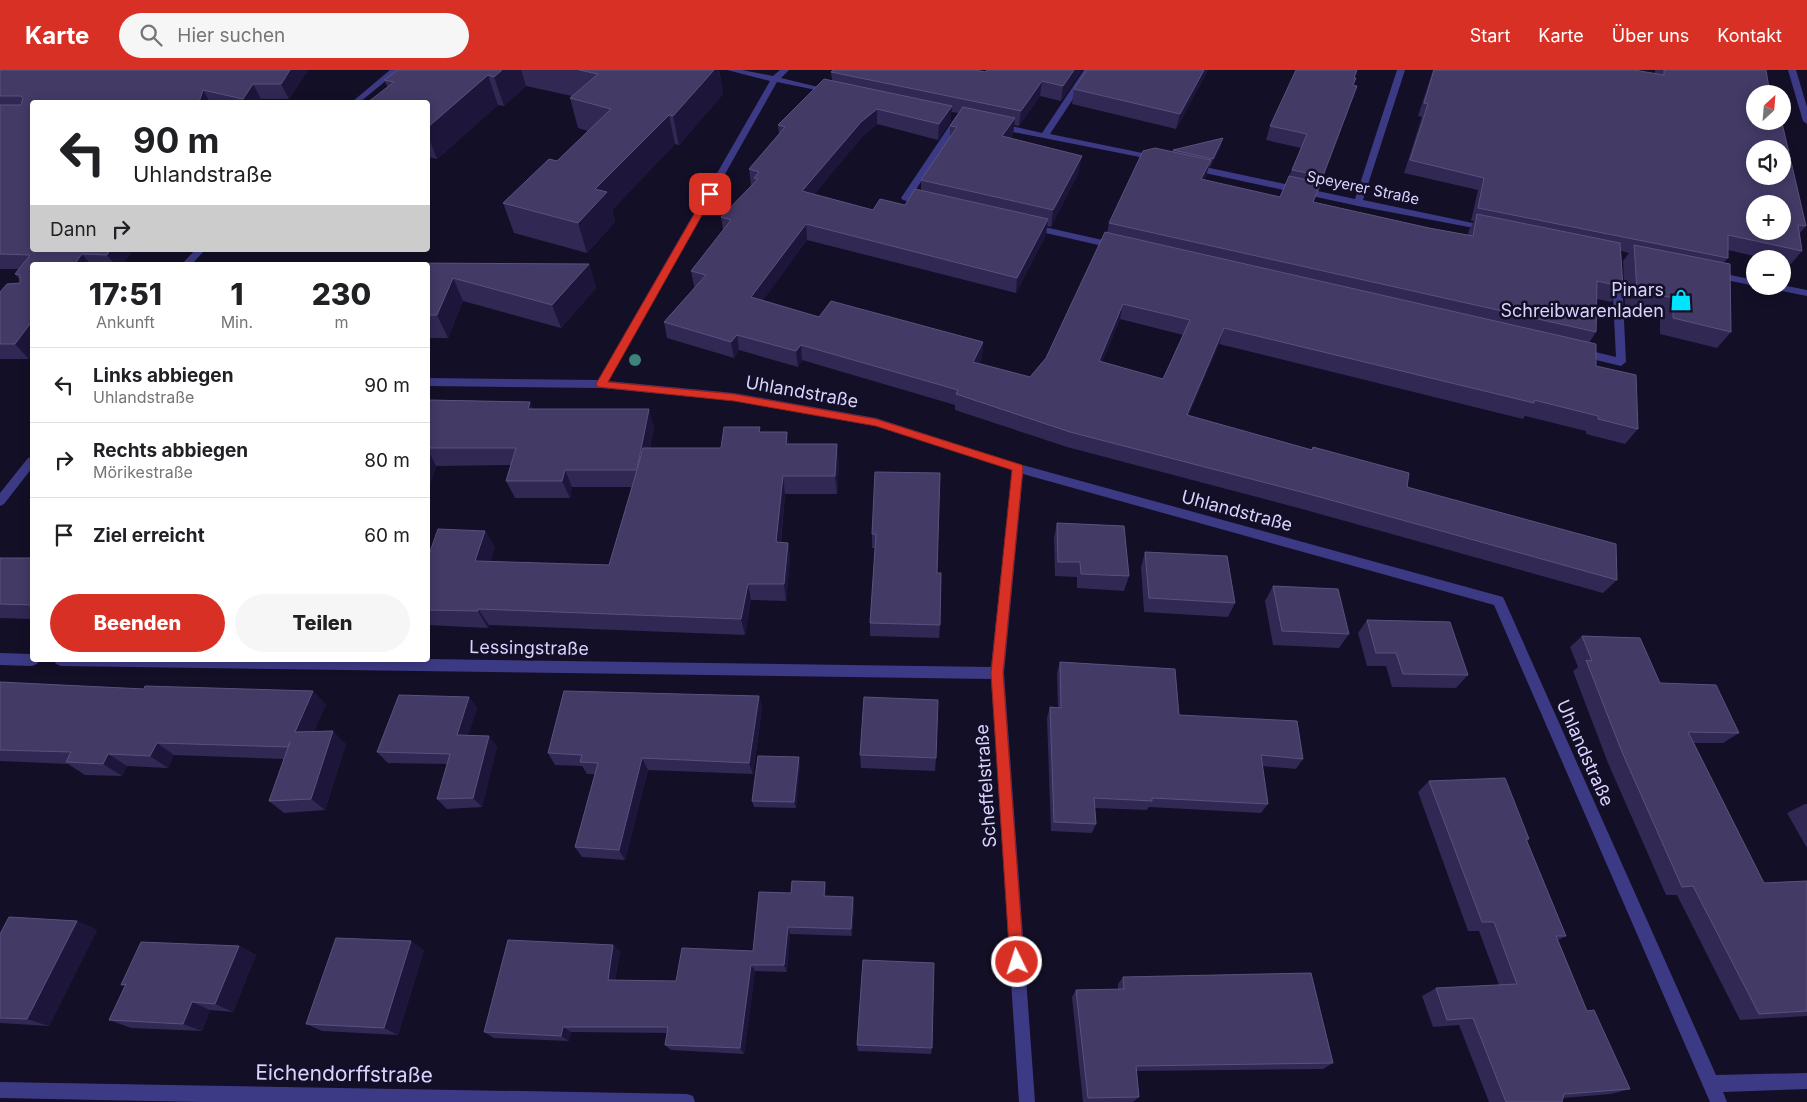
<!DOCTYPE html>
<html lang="de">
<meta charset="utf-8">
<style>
body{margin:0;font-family:Inter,sans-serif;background:#f6f6f6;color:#202124;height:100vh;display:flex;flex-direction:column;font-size:19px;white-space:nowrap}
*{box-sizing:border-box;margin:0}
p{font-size:16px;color:#757577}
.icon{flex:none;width:28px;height:28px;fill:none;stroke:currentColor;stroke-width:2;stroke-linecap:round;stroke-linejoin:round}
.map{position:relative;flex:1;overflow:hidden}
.panel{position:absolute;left:30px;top:192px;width:400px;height:400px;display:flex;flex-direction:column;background:#fff;border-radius:5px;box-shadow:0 2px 12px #0003}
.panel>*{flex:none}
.hud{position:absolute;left:30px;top:30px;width:400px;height:152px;border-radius:5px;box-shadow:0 2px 12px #0003;background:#fff;color:#202124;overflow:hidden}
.needle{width:32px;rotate:26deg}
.fabs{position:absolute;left:1746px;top:15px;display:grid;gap:10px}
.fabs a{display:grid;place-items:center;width:45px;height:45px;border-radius:50%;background:#fff;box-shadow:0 2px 12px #0003;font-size:25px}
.pin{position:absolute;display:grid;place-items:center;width:42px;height:42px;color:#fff;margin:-21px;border-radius:10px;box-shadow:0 2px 8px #0006}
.me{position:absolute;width:55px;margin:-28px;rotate:356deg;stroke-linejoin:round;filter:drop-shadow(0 0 4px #0008)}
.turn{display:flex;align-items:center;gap:18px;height:105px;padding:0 20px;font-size:22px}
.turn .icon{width:65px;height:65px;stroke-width:2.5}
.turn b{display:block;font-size:35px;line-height:42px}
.then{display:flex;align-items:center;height:48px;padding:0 20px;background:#0003;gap:10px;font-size:19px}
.eta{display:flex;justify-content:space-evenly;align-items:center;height:85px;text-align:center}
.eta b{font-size:30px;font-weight:800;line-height:35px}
.button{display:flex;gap:10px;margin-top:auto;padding:10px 20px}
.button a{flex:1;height:58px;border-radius:30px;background:#d93025;color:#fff;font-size:20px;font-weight:800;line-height:58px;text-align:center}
.button a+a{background:#f6f6f6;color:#202124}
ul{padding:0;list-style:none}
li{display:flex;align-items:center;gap:15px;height:75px;padding:0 20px;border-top:1px solid #e0e0e0}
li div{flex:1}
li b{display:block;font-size:19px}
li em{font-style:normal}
header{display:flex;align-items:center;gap:30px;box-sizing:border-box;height:70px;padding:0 25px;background:#d93025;color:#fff}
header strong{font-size:24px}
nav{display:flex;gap:28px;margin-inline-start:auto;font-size:18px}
.search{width:350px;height:45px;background:#f6f6f6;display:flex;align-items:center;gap:12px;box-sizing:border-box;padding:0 18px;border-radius:28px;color:#757577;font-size:19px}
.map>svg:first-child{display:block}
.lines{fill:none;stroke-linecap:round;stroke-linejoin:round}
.minor{fill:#3d3a85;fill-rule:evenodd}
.tree{fill:#3d827b}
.wall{fill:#312854;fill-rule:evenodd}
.shaded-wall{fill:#1d163a}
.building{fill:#433a66;stroke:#5a527e;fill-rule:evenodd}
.route{fill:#d93025;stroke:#8d1f18}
.labels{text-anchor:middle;stroke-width:5;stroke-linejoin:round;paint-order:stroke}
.far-street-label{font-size:15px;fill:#d9d4ff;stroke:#130f26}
.poi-label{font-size:18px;fill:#d9d4ff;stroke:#130f26;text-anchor:end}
.street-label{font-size:18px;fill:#d9d4ff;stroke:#130f26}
.near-street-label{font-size:21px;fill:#d9d4ff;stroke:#130f26}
</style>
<header>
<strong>Karte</strong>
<div class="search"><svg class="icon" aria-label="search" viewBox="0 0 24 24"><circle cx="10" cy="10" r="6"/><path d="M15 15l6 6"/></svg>Hier suchen</div>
<nav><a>Start</a><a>Karte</a><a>Über uns</a><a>Kontakt</a></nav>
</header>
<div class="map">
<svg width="1807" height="1032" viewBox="0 0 1807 1032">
<rect width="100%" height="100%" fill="#130f26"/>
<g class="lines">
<g class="minor">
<polygon points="390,0 399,0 360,32 352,32"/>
<polygon points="727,0 742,0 773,6 780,0 789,0 781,8 835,21 831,23 777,12 608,311 734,323 876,348 1019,394 1503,527 1716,1005 1807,1003 1807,1019 1723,1022 1727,1032 1710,1032 1494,535 1023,404 1004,603 1035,1032 1019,1032 991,609 61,596 56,594 54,590 428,589 991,597 1012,400 875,356 734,331 601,318 428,316 428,308 598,310 770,11"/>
<polygon points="1084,0 1092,0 1050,64 1157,86 1161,89 1160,91 998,59 994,56 998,53 1042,63"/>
<polygon points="1397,0 1405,0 1363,130 1487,156 1490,157 1490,161 1358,136 1191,100 1187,97 1191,94 1355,129"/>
<polygon points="1788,0 1796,0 1807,37 1807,54 1803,51"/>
<polygon points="956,46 963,48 911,127 931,133 926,136 903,130 901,128"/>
<polygon points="1031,154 1116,173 1121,176 1116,179 1028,159 1026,157"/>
<polygon points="195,180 205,180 191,195 181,195"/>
<polygon points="1715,202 1755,210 1755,216 1712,207 1712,203"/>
<polygon points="1617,205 1622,208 1626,292 1621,296 1575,285 1574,282 1579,278 1616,287 1612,208"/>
<polygon points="1782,215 1807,220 1807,226 1771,219 1766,216"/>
<polygon points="32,387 32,398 4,434 0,436 0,423 28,388"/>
<polygon points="0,583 32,584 32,590 39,590 37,594 32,596 0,595"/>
<polygon points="0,1012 687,1024 693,1026 695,1032 202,1032 0,1028"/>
</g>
</g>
<circle class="tree" cx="635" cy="290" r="6"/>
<g class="wall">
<polygon points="0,0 308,0 289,29 261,29 259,32 32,32 32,180 133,180 122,195 32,195 29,289 0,289 0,222 20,213 20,210 15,204 18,199 0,199"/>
<polygon points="398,0 719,0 723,24 679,75 675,74 612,140 615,152 587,183 514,163 503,133 557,91 588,61 578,58 570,28 572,26 526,16 504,36 498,35 437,89 428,87 428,32 388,18 384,10"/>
<path d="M987 0H1082L1061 31 1040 26 1019 56 1014 55 1013 64 1010 68 1079 102 1051 157 1047 156 1046 165 1016 223 807 170 763 230 819 247 983 272 982 287 979 293 1030 307 1046 288 1107 163 1109 153 1173 80 1221 76 1210 97H1209L1206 105 1204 110 1280 127 1301 78 1266 70 1270 56 1354 8 1353 15 1357 16 1313 132 1429 158 1468 165 1469 160 1474 151H1471L1478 120 1404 103 1422 47 1418 46 1433 0H1634L1655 4V0H1766L1755 24 1806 156 1800 163 1802 181 1791 194 1782 192V189H1767L1728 180V188L1723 193 1731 262 1717 278 1660 264V243L1625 235 1623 191 1629 183 1621 181 1623 217 1611 232 1597 229 1596 262 1589 273 1596 296 1638 359 1625 374 1586 364V361L1525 346 1523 349 1219 274 1188 346 1311 380 1313 377 1407 417 1617 510 1603 523 1302 439 1067 377 955 340V335L802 290 798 297 739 280 734 288 667 268 664 252 695 217 694 216 691 201 723 160 721 147 752 115H751L749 99 779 64 778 55 832 10 831 2H985ZM951 42 958 43 950 56V68L921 110V120L905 135 873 140 814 124 861 68 877 54 938 70 951 51ZM1120 249 1183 265 1163 309 1102 292Z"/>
<polygon points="1087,0 1208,0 1176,59 1072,34 1074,19"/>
<polygon points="589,194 596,218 561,258 463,231 448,268 428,268 428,195"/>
<polygon points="428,330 530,332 533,339 654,357 650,378 721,378 761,362 787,362 789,374 839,392 837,424 785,424 781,472 788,473 790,489 786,531 751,530 745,565 489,555 488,558 428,555 428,487 485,461 495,478 490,492 609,495 632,417 572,417 570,428 515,428 506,411 511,395 436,396 429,417 428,417"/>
<polygon points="940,403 937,503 940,555 939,568 870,566 870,553 875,478 872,478 872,464"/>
<polygon points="1057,453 1129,506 1124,521 1077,518 1077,507 1055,506 1054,468"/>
<polygon points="1145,482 1235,533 1228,547 1144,542 1141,497"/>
<polygon points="0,488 32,488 32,549 0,548"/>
<polygon points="1273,516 1349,564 1339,578 1273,575 1265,531"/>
<polygon points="1367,550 1468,605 1456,618 1392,617 1386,596 1367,596 1358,563"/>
<polygon points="1582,566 1660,613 1739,663 1723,673 1694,673 1764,813 1807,811 1807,946 1740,950 1677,825 1666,825 1608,693 1573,601 1578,597 1570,577"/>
<polygon points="1060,592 1179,645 1303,689 1296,699 1262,696 1268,734 1261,743 1149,737 1147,740 1095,738 1096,754 1092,763 1051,761 1047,648 1050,637 1058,638 1057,603"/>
<polygon points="0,612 326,634 314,661 346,674 325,740 284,743 269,731 284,689 174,685 168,698 127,696 122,706 85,705 68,694 0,691"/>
<polygon points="759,626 762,638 753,704 648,700 625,790 582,787 575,777 595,704 587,704 582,696 555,695 548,683"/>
<polygon points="469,627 477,638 468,665 497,676 482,737 447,739 437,729 447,694 388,693 377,682"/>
<polygon points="860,685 936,688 935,701 861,698"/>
<polygon points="800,694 796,738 754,737 752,731"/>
<polygon points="1429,711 1529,769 1527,771 1566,866 1558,870 1587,941 1630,1019 1611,1024 1563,1028 1562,1032 1489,1032 1459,955 1433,957 1422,926 1436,918 1499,915 1479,861 1468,861 1418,722"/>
<polygon points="1805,734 1807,734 1807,778 1787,743"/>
<polygon points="825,812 826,820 826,826 853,827 854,835 852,866 790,864 787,902 755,901 744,984 671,980 665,975 667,963 571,962 569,971 494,968 484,962 613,875 620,882 615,910 676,911 753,881 791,823"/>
<polygon points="77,851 97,860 49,956 0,953 0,864"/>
<polygon points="239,876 256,885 233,942 210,940 202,961 131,958 109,950 125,916 121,915"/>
<polygon points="424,880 398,965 322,961 306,954"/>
<polygon points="1123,907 1333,993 1323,999 1136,1001 1139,1027 1133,1032 1083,1032 1072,927 1076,920 1118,919 1118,914"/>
<polygon points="857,975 932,978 931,984 858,981"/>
</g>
<g class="shaded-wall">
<polygon points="290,0 308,0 289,29 281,14"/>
<polygon points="502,0 521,0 526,16 504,36 494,7"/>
<polygon points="714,0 719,0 723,24 679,75 673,46"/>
<polygon points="1074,0 1082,0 1061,31 1063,16"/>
<polygon points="1204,0 1208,0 1176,59 1180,44"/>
<polygon points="488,5 498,35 437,89 428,66 428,57"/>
<polygon points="1042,11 1040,26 1019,56 1021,41"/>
<polygon points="253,14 261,29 259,32 244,32 243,29"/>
<polygon points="203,20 210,32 199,32"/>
<polygon points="952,36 951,51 938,70 939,54"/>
<polygon points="877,39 877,54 861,68 804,137 802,121 861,52"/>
<polygon points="669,45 675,74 612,140 615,152 587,183 578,153 595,119"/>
<polygon points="1015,48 1013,64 1000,83 1002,66"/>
<polygon points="1223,68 1221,76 1210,97 1213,89"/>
<polygon points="1082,86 1079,102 1051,157 1053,140"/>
<polygon points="1211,90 1206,105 1197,125 1201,109"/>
<polygon points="1048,149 1046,165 1016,223 1017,208"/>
<polygon points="806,154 807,170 754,243 751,227"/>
<polygon points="110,180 133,180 122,195 115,195 107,185"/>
<polygon points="82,184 91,195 74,195"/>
<polygon points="589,194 596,218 561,258 552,235"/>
<polygon points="453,208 463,231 448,268 437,245"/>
<polygon points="1123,234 1120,249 1096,306 1099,291"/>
<polygon points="32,251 32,285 29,289 15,274"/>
<polygon points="1224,258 1219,274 1182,360 1187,345"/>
<polygon points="737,265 739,280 734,288 731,272"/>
<polygon points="983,272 982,287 972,307 973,292"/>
<polygon points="801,275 802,290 798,297 796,281"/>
<polygon points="530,332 538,350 528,339"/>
<polygon points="649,339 654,357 643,416 637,399"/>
<polygon points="787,362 790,380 786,374"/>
<polygon points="837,374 839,392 837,424 835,406"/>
<polygon points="428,380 436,396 429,417 428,415"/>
<polygon points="565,400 572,417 570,428 562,411"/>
<polygon points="783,406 785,424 779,489 776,472"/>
<polygon points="485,461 495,478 485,508 475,491"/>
<polygon points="788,473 790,489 786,531 784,514"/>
<polygon points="748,514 751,530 745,565 741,549"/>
<polygon points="478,539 489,555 488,558 478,541"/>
<polygon points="313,621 326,634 309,675 295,662"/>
<polygon points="759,626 762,638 753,704 749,693"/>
<polygon points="469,627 477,638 465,676 457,665"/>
<polygon points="333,661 346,674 325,740 311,729"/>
<polygon points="489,666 497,676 482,737 473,728"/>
<polygon points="157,673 174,685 168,698 150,686"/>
<polygon points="108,684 127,696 122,706 103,694"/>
<polygon points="799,687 800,694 796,738 794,732"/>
<polygon points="642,688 648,700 625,790 619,780"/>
<polygon points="825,812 826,820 826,834 824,826"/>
<polygon points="853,827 854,835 852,866 851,859"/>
<polygon points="77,851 97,860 49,956 27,949"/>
<polygon points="788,857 790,864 787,902 784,895"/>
<polygon points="411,871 424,880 398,965 384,958"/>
<polygon points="613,875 620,882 614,916 608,910"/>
<polygon points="239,876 256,885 233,942 215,934"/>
<polygon points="751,895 755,901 744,984 740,978"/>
<polygon points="192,932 210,940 202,961 183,954"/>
<polygon points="563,957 571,962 569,971 561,966"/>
</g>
<g class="building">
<polygon points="0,0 290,0 281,14 253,14 243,29 203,20 199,32 32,32 32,180 110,180 107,185 82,184 74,195 32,195 32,251 15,274 0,274 0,222 7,214 20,213 20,205 15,204 30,185 0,184 0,35 21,35 23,28 21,26 0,26"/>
<polygon points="398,0 502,0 494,7 488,5 428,57 428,32 368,32 394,12 384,10"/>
<polygon points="579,0 714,0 673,46 669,45 595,119 607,122 578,153 503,133 549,89 557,91 611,39 570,28 598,4"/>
<polygon points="833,0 976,0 985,2 987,0 1074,0 1063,16 1042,11 1021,41 831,2"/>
<polygon points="1087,0 1204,0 1180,44 1074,19"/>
<polygon points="1296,0 1357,0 1354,8 1356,8 1353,15 1357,16 1323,106 1292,100 1307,64 1270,56"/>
<path d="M1434 0H1634L1664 5V0H1766L1770 24H1755V51H1775L1782 53 1806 156 1798 155 1802 181 1728 165V188L1478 138 1484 108 1410 90 1428 34 1424 33ZM1755 79H1782V106H1755ZM1755 134H1782V161H1755Z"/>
<path d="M824 9 952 36 939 54 877 39 861 52 802 121 873 140 880 129 905 135 915 119 1048 149 1017 208 806 154 751 227 819 247 831 231 983 272 973 292 1030 307 1046 288 1105 162 1596 274V296L1636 305 1638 359 1598 349V346L1534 330V333L1224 258 1187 345 1312 380 1313 377 1409 403 1407 417 1616 474 1617 510 1309 424 1070 362 956 324 958 320 801 275 796 281 737 265 731 272 664 252 706 205 691 201 731 150 721 147 758 109 754 108 759 102 749 99 785 57 778 55ZM1123 234 1190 250 1163 309 1099 291Z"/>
<polygon points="963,37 1015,48 1002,66 1082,86 1053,140 921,110 957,57 950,56"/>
<polygon points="1223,68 1213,89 1173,80"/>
<polygon points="1155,78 1211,90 1201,109 1280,127 1289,106 1321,113 1313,132 1429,158 1473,166 1477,144 1620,173 1623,217 1597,211 1596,262 1109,153 1143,81"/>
<polygon points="1634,175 1730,194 1731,262 1673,248 1673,228 1637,220"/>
<polygon points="408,193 589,194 552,235 453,208 437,245 428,245 428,195 406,195"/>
<polygon points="428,330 530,332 528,339 649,339 637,399 643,378 721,378 724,357 760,357 759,362 787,362 786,374 837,374 835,406 783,406 776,472 788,473 784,514 748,514 741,549 478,539 478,541 428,540 428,487 438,459 485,461 475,491 609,495 637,400 565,400 562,411 506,411 516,378 428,378"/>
<polygon points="875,402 940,403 937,503 941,503 940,555 870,553 876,464 872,464"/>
<polygon points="1057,453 1124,456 1129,506 1081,504 1080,492 1058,492"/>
<polygon points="1145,482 1227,486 1235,533 1149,528"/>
<polygon points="0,488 32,488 32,535 0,534"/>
<polygon points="1273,516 1338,519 1349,564 1282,561"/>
<polygon points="1367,550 1450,552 1468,605 1403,604 1396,583 1376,583"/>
<polygon points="1582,566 1640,568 1660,613 1716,615 1739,663 1688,662 1764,813 1807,811 1807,941 1759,944 1693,816 1682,817 1622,682 1586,590 1592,591"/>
<polygon points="1060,592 1175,599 1179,645 1297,651 1303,689 1261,685 1268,734 1152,728 1152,731 1094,728 1096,754 1054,752 1050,637 1061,638"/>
<polygon points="0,612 144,619 145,616 313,621 295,662 333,661 311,729 269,731 290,672 288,677 157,673 150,686 108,684 103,694 66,692 71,682 0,680"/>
<polygon points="564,621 759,626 749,693 642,688 619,780 575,777 598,693 580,692 582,685 548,683"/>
<polygon points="399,625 469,627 457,665 489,666 473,728 437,729 450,684 377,682"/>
<polygon points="864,627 938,630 936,688 860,685"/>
<polygon points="758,686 799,687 794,732 752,731"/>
<polygon points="1505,708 1529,769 1526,769 1566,866 1556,866 1587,941 1594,940 1630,1019 1564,1024 1562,1032 1506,1032 1473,948 1447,950 1436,918 1517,914 1494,852 1482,852 1429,711"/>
<polygon points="792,811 825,812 824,826 853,827 851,859 788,857 784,895 751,895 740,978 665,975 668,957 563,957 561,966 484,962 508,870 613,875 608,910 676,911 682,878 753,881 759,822 791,823"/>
<polygon points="9,847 77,851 27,949 0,948 0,864"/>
<polygon points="336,868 411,871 384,958 306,954"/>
<polygon points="141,872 239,876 215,934 192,932 183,954 109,950 126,914 121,915"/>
<polygon points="863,890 934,893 932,978 857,975"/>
<polygon points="1311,903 1333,993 1136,996 1139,1027 1088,1028 1076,920 1124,919 1123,907"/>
</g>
<polygon class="route" points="707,122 714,124 608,312 734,324 876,349 1022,395 1023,398 1003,603 1024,892 1022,897 1017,899 1012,897 1010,892 991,603 1012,400 876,356 734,331 598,317 596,314"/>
<defs>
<g id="shop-bare" transform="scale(1.725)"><path d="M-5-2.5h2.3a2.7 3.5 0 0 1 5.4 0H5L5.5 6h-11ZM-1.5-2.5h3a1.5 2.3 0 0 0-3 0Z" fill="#00e5ff" stroke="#130f26" stroke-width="2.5" paint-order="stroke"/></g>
</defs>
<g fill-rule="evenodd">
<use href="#shop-bare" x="1681" y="230"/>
</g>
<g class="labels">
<g class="far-street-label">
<text transform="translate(1363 118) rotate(12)" y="5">Speyerer Straße</text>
</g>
<g class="poi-label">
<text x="1664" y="226">Pinars<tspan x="1664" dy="21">Schreibwarenladen</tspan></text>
</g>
<g class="street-label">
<text transform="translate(802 322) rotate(10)" y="6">Uhlandstraße</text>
<text transform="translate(1237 441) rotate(15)" y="6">Uhlandstraße</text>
<text transform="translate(529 578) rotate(1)" y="6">Lessingstraße</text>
<text transform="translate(1585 683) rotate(66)" y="6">Uhlandstraße</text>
<text transform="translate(986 716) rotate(-94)" y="6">Scheffelstraße</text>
</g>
<g class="near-street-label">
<text transform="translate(344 1004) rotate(1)" y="7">Eichendorffstraße</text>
</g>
</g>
</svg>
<div class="fabs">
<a><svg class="needle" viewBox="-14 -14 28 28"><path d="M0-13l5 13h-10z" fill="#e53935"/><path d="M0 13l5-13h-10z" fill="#757577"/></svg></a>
<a><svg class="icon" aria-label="sound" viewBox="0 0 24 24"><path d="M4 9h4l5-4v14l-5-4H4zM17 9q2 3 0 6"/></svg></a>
<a>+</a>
<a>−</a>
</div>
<div class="pin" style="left:710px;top:124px;background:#d93025"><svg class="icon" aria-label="arrive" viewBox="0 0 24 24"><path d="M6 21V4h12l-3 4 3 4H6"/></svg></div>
<svg class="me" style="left:1017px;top:892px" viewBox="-20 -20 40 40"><circle r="17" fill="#d93025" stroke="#fff" stroke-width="3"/><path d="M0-11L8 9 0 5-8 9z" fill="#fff"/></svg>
<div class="hud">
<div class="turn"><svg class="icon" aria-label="left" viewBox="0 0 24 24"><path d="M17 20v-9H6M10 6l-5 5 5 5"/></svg><div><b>90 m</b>Uhlandstraße</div></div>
<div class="then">Dann<svg class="icon" aria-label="right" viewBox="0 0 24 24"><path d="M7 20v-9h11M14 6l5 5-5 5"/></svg></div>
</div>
<section class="panel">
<div class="eta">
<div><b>17:51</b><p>Ankunft</p></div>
<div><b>1</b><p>Min.</p></div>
<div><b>230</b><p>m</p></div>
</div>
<ul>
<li><svg class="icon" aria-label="left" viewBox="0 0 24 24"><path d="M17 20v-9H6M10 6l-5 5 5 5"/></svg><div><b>Links abbiegen</b><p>Uhlandstraße</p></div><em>90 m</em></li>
<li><svg class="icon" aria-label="right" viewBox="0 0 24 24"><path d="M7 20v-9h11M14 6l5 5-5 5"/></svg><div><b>Rechts abbiegen</b><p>Mörikestraße</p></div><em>80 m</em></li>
<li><svg class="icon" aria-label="arrive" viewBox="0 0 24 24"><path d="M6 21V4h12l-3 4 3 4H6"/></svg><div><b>Ziel erreicht</b></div><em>60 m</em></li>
</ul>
<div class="button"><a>Beenden</a><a>Teilen</a></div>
</section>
</div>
